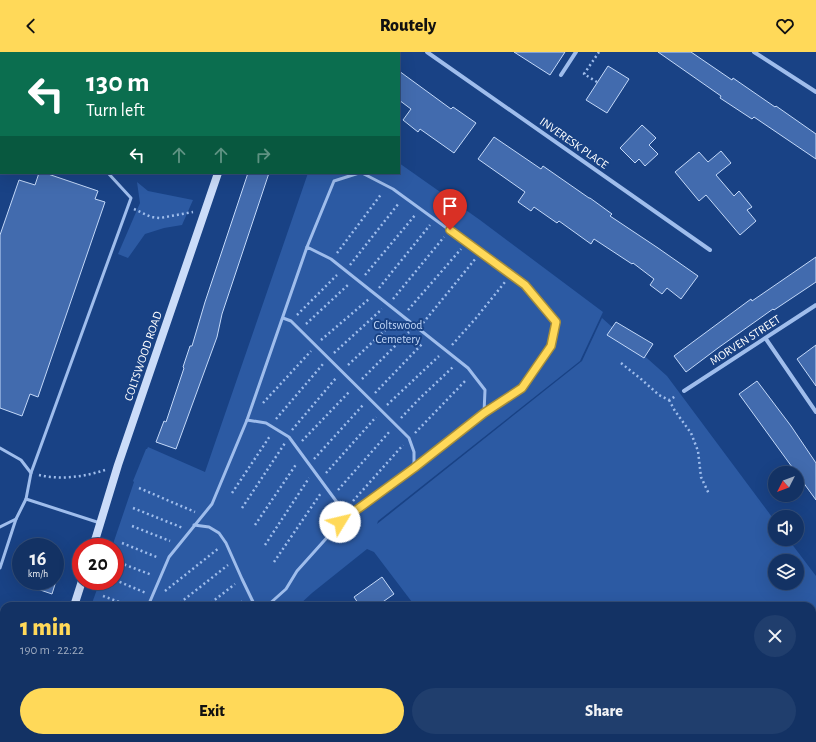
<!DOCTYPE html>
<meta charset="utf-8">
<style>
body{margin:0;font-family:"Alegreya Sans",sans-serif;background:#203e6d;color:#f1f3f6;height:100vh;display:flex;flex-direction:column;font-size:15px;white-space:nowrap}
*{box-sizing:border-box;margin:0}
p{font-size:13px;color:#9daabf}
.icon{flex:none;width:22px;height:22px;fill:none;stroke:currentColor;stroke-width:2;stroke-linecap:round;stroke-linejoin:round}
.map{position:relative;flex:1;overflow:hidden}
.details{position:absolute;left:0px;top:550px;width:816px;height:140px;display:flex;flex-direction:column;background:#133264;border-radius:12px 12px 0 0;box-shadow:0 4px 16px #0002,0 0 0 1px #324d78}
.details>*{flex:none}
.top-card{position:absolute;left:0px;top:0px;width:400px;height:122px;box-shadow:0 4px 16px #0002,0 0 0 1px #324d78;background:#0b6e4f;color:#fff;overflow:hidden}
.needle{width:26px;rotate:228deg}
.controls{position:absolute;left:768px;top:414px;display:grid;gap:8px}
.controls a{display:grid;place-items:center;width:36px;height:36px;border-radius:50%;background:#133264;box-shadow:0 4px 16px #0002,0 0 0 1px #324d78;font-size:20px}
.speed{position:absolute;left:12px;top:486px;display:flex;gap:8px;font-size:20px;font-weight:700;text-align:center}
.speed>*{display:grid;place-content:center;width:52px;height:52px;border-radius:50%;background:#133264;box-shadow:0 4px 16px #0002,0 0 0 1px #324d78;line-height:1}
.speed small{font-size:10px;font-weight:400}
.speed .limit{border:6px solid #d22;background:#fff;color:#111}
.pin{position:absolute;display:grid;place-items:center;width:34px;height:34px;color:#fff;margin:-41px -17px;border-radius:50% 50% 50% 0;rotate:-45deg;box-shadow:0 0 4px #0007}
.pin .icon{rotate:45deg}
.me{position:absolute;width:44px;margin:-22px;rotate:54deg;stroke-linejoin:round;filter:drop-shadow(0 0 3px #0008)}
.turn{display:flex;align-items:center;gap:14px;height:84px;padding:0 20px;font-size:18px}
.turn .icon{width:52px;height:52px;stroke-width:2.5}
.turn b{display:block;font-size:28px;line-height:34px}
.lanes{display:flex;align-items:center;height:38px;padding:0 20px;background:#0003;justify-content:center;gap:20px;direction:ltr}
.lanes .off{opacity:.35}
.round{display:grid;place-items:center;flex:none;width:42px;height:42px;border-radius:21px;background:#203e6d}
.headline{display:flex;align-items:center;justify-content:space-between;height:68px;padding:0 20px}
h1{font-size:24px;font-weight:800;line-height:30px;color:#ffd959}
.action{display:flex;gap:8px;margin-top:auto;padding:8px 20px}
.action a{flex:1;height:46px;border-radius:24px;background:#ffd959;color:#111;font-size:16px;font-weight:800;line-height:46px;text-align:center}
.action a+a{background:#203e6d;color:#f1f3f6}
header{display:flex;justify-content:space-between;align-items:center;height:52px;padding:0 20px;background:#ffd959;color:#111;font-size:18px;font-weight:800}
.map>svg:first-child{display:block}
.green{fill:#2c5aa3;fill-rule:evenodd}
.building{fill:#426bae;stroke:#c4d9f9}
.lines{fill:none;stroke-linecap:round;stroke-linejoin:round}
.path{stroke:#9fbdec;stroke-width:2.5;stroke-dasharray:2 3;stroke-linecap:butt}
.service{stroke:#9fbdec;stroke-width:3}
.minor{stroke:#9fbdec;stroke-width:4}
.secondary{stroke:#cbdcf9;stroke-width:8}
.route-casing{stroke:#a68d3a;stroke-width:10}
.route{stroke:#ffd959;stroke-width:7}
.labels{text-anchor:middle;stroke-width:4;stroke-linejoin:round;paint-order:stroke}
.street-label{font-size:12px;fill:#fff;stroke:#194285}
.park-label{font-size:12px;fill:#c4d9f9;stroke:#194285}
</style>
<header><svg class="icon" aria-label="back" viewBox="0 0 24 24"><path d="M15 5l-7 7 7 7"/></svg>Routely<svg class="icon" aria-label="heart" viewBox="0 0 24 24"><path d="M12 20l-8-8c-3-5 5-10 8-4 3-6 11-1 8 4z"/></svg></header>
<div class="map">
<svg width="816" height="690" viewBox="0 0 816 690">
<rect width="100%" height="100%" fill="#194285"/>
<g class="green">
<path d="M399 111 480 168 603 260 580 309 378 469 377 472 582 309 602 266 667 324 775 469V487H788L816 524V643L812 645V554H415L374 500 367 497 312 541 298 554H91L100 529H115V495H112L134 430 133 429 146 397H147L148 395 205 420 308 121H399ZM775 509H797V531H775Z"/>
<polygon points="137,130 148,139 193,148 182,173 164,176 145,182 128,206 118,202 140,151"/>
<polygon points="51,686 345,686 347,690 55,690"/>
<polygon points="516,686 743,686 736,690 519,690"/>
</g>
<g class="building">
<polygon points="514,0 565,0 550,23"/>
<polygon points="658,0 691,0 732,28 733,26 775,55 776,54 816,82 816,107 754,65 752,67 720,46 721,44"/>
<polygon points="608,14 629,27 607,61 586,48"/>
<polygon points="399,19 451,57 453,55 476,71 454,101 420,77 418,80 403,68 411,57 399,48"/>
<polygon points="642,73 656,86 649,93 658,102 645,114 639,107 635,111 620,96"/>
<polygon points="494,85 541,117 543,114 589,146 590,146 612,162 610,164 658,196 698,224 681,247 667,236 662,242 650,233 654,227 633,211 632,212 594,187 591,192 559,169 557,171 534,155 531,159 518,150 525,140 478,107"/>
<polygon points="721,99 731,111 716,123 734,144 739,139 752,155 747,158 756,169 740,183 706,143 699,149 675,120 699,100 708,110"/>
<polygon points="39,121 45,121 98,139 95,147 105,150 38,345 30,342 22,364 0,356 0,183 19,128 35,133"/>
<polygon points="248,121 269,121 222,262 217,285 176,397 156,390 164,369 166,370 184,316 183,315 190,294 192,294 205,250"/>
<polygon points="816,205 816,230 774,258 773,257 718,296 686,320 674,304 751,247 752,249"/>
<polygon points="616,270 653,292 644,306 607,283"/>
<polygon points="816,293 816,334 797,307"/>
<polygon points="757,329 791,374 816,411 816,448 739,342"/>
<polygon points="382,525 394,542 377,554 360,554 354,545"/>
<polygon points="21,529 56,529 52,542 20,531"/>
</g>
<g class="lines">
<g class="path">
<polyline points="597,30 584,22 599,0"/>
<polyline points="134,157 151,165 160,166 193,160"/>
<polyline points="337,201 382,141"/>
<polyline points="350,213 399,151"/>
<polyline points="365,223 416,162"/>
<polyline points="379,236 430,173"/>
<polyline points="393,247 444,185"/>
<polyline points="408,258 461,197"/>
<polyline points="297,263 337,223"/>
<polyline points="423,271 476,206"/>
<polyline points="306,272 349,232"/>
<polyline points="321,288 369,247"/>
<polyline points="452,293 476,266 505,230"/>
<polyline points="334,301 382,257"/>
<polyline points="621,311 641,327 659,343 669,348 676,344"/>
<polyline points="348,313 395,269"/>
<polyline points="362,327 409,280"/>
<polyline points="375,341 423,291"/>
<polyline points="669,348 675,359 691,381 698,399 701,425 709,442"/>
<polyline points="263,351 311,299"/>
<polyline points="387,353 439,304"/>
<polyline points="401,366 420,346 453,315"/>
<polyline points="276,367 323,312"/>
<polyline points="292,378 336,326"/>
<polyline points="415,381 467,327"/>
<polyline points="302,389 350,339"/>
<polyline points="314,407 363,353"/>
<polyline points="326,421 376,365"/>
<path d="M39 423C60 428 84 425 105 418"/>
<polyline points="139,436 195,460"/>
<polyline points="338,438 390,379"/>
<polyline points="232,441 270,384"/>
<polyline points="353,449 403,393"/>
<polyline points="133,456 183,476"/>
<polyline points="242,456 285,391"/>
<polyline points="255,473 297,411"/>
<polyline points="132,474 170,489"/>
<polyline points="122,491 159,506"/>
<polyline points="265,493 309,426"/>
<polyline points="115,509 152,523"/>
<polyline points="274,510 321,441"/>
<polyline points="115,528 146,541"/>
<polyline points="165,539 219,496"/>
<polyline points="103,544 130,554"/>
<polyline points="176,554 228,513"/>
<polyline points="207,554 235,532"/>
<polyline points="237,554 243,549"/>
<polyline points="117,686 121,690"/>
<polyline points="143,686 146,690"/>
<polyline points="212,690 214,686"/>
<polyline points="235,690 238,686"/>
<polyline points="259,690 262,686"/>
</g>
<g class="service">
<polyline points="0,65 1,65"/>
<polyline points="362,121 393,137 525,233 556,270 551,294 522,336 484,361"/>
<polyline points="307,195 334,129 359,121"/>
<polyline points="283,266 291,269 409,386 414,400 414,416"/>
<polyline points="247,368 307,195 331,207 468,316 485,338 484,361 414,416 340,471"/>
<polyline points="0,396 21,408 31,421"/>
<polyline points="26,447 100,471"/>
<polyline points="194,473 209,475 219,481 226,491 242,527 255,554"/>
<polyline points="0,475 16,467 26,447 31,421 131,146 108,121"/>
<polyline points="0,516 16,467"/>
<polyline points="148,554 169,505 212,452 247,368 266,371 289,385 339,453 340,471 297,519 286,537 267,554"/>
<polyline points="289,686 295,690"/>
<polyline points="177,690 180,686"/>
</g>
<g class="minor">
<polyline points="90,0 92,1"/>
<polyline points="427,0 710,198"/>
<polyline points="754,0 816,40"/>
<polyline points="561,23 576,0"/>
<polyline points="766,287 816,360"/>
<polyline points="684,339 816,253"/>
<polyline points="404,686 407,690"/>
</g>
<g class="secondary">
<polyline points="261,1 261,0"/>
<polyline points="93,495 118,413 218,121"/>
<polyline points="74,554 82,529"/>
<polyline points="27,690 28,686"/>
</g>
</g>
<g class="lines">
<g class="route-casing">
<polyline id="route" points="340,470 414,416 484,361 522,336 551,294 556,270 525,233 450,178"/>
</g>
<use href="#route" class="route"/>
</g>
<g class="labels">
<g class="street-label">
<text transform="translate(574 91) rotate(35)" y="4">INVERESK PLACE</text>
<text transform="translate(745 288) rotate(-33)" y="4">MORVEN STREET</text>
<text transform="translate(143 304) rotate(-71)" y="4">COLTSWOOD ROAD</text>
</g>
<g class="park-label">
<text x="398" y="277">Coltswood<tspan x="398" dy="14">Cemetery</tspan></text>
</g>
</g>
</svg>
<div class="controls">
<a><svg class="needle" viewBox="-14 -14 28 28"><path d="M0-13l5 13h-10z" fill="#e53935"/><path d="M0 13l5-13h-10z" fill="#9daabf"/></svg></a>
<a><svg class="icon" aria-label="sound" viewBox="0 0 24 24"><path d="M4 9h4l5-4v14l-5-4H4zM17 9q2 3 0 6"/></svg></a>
<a><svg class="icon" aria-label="layers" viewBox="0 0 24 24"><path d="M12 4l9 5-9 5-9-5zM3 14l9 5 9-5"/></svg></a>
</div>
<div class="speed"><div>16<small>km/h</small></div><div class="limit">20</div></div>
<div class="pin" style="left:450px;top:178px;background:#d93025"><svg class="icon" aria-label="arrive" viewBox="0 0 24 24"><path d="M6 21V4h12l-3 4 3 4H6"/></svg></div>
<svg class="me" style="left:340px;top:470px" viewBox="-20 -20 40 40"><circle r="19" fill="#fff"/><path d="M0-13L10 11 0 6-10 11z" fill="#ffd959"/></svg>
<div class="top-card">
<div class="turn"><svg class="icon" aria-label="left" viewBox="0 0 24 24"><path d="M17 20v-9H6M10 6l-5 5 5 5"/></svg><div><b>130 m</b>Turn left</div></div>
<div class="lanes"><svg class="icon" aria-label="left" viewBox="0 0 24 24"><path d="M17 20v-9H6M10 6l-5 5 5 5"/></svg><svg class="icon off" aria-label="ahead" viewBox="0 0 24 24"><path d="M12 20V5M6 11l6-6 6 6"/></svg><svg class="icon off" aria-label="ahead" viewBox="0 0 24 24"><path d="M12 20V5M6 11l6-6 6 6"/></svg><svg class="icon off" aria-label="right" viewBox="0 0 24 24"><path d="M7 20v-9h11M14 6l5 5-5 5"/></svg></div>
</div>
<section class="details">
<div class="headline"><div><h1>1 min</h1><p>190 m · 22:22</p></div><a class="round"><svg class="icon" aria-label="close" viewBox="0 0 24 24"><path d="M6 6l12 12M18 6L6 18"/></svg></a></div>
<div class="action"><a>Exit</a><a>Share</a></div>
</section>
</div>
